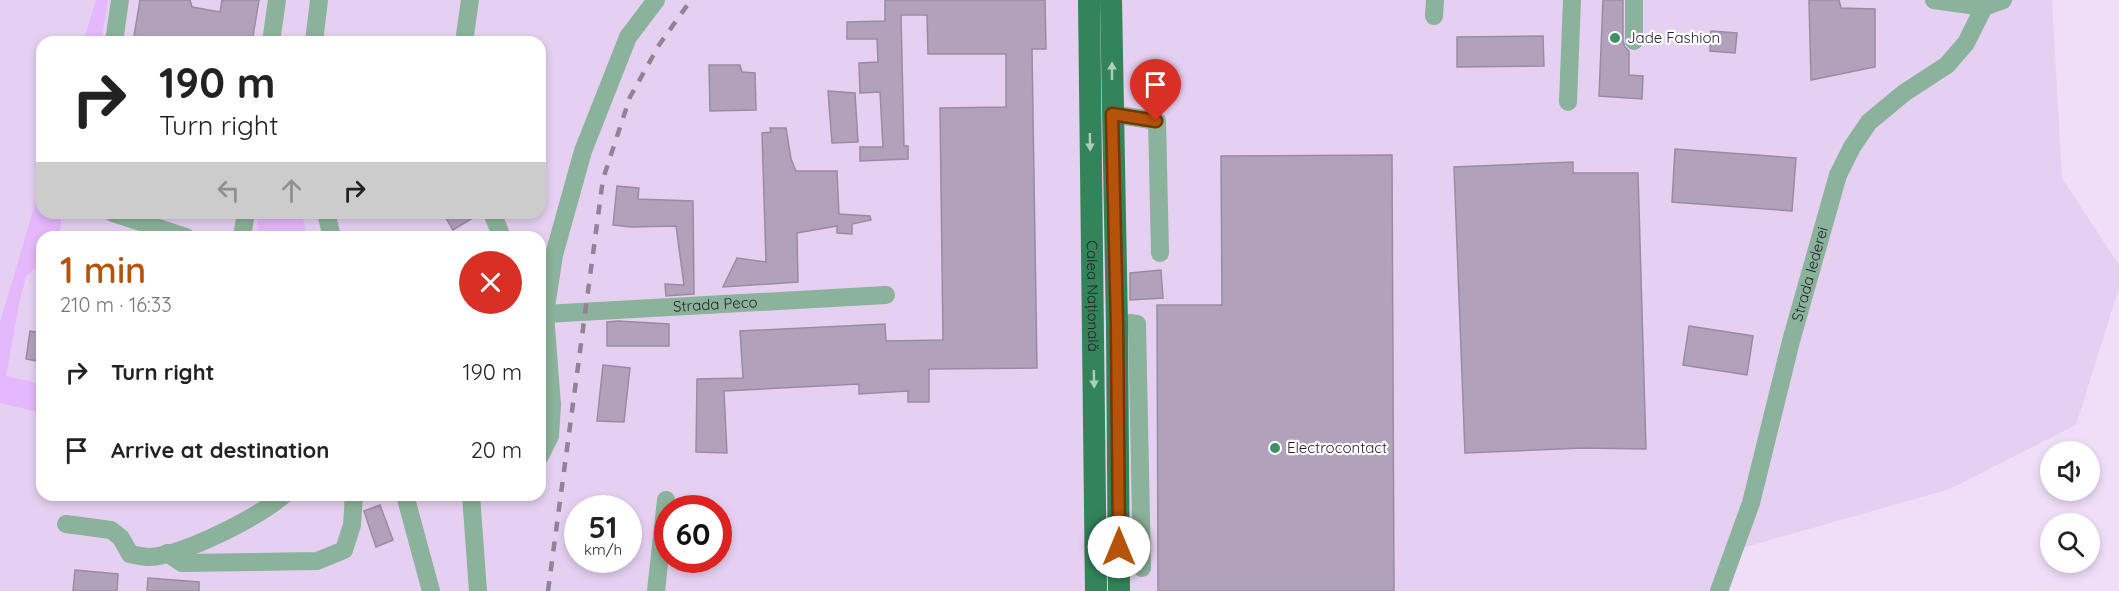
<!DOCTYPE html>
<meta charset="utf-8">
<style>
body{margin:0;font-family:Quicksand,sans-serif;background:#f6f6f6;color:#222;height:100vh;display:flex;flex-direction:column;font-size:22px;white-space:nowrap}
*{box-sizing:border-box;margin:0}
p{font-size:20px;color:#767676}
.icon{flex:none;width:33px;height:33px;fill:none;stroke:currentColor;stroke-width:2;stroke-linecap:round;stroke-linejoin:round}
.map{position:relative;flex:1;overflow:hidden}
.details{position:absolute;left:36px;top:231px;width:510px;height:270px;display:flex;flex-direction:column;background:#fff;border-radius:18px;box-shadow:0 3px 9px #0003}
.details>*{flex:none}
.banner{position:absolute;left:36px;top:36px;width:510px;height:183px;border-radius:18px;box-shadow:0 3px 9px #0003;background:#fff;color:#222;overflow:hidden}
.controls{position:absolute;left:2040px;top:441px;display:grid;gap:12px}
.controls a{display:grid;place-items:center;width:60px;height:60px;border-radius:50%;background:#fff;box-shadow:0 3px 9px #0003;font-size:30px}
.speed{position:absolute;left:564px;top:495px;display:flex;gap:12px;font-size:30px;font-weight:700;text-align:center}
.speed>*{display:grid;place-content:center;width:78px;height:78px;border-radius:50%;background:#fff;box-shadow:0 3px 9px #0003;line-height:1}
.speed small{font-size:15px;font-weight:400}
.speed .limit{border:9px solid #d22;background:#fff;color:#111}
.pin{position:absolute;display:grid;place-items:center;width:51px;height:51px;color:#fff;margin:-62px -26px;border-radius:50% 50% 50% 0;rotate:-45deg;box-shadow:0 0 6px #0007}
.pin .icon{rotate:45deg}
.me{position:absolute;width:66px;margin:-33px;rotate:0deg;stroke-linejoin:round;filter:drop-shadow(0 0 4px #0008)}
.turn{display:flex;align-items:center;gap:21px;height:126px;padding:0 24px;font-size:27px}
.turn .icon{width:78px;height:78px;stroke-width:2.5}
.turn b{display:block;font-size:42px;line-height:51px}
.lanes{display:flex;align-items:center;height:57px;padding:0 24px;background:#0003;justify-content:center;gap:30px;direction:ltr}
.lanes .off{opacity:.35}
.round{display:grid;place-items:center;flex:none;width:63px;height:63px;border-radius:32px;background:#f6f6f6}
.summary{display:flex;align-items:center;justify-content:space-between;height:102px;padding:0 24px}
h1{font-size:36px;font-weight:600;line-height:45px;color:#b45309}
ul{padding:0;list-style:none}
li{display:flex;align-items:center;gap:18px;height:78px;padding:0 24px}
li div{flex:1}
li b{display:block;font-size:22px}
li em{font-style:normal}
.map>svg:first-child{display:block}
.built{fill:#e5d0f1;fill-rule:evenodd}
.green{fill:#e5b7fc}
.building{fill:#b2a1bb;stroke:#9a8ba3;stroke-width:1.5}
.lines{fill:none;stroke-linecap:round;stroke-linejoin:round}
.minor{stroke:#8bb29a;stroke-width:18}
.major{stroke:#33845b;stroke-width:22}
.rail{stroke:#8f8396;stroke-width:4.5;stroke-dasharray:10 10;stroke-linecap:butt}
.oneway{fill:#adcebd}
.route-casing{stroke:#753606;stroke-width:15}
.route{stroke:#b45309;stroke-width:10}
.poi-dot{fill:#3c9265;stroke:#fff;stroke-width:2}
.labels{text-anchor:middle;stroke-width:4.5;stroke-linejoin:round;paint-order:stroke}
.poi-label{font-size:15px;fill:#27212b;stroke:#fff;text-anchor:start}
.street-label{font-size:15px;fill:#27212b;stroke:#fff}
</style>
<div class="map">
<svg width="2119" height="591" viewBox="0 0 2119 591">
<rect width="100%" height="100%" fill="#f0def9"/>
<path class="built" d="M0 0H2052L2062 178 2119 265V288L2076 425 1950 489 1742 548 1729 591H0ZM42 42H540V213H42ZM42 237H540V495H42ZM578 508H628V560H578ZM668 508H718V560H668Z"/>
<g class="green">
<polygon points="96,0 108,0 101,42 83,42"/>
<polygon points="42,181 42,213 62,213 59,237 42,237 42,261 26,277 19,304 6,376 42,384 42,413 0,403 0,322"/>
<polygon points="257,213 302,213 307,237 258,237"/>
</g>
<g class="building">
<polygon points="140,0 190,0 192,7 220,12 222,0 259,0 252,42 133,42"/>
<polygon points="885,0 1045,0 1046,49 1032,49 1037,368 929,369 929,402 908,402 908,391 859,394 859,384 724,391 727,453 696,452 697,379 743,378 740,331 885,324 886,341 943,340 940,108 1006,107 1006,54 928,54 927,15 901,15 904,146 908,146 908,159 860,161 860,147 883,147 880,92 860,93 859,63 878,62 877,39 847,39 847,22 885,21"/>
<polygon points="1603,0 1623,0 1623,41 1625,47 1629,51 1629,75 1643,76 1642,99 1599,96"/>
<polygon points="1809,0 1839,0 1841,8 1875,9 1875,67 1811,80"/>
<polygon points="1711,31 1737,33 1735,53 1710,51"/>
<polygon points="1543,36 1544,66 1457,67 1457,37"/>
<polygon points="709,65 740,65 742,72 755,73 756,110 710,111"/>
<polygon points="828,91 855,93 858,142 832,143"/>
<polygon points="770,128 786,128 791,159 796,171 837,171 839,214 870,216 871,220 852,224 852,234 837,233 837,226 797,233 798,282 723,287 737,258 766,262 762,133 771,132"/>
<polygon points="1675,149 1796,158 1792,211 1672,202"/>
<polygon points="1392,155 1394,591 1158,591 1157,305 1222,305 1221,156"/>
<polygon points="1573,162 1573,173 1638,173 1646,449 1583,448 1465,453 1454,167"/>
<polygon points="617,186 639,188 638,199 693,201 694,294 666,296 665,284 684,285 676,226 631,227 613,225"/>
<polygon points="443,213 481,213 453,230"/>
<polygon points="1161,270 1163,298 1130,300 1130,273"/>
<polygon points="618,321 669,324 669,346 607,346 607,322"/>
<polygon points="1689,326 1753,336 1747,375 1683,365"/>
<polygon points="30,331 42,333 42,362 26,359"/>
<polygon points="603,365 630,368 624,422 597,421"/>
<polygon points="380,505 393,540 376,547 364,511"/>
<polygon points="75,570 118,574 117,591 73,591"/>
<polygon points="148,578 199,582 199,591 147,591"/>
</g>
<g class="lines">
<g class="minor">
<polyline points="1934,0 1984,7 2003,0"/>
<polyline points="1434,16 1435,0"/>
<polyline points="1634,41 1634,0"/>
<polyline points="114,42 120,0"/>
<polyline points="271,42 277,0"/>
<polyline points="314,42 319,0"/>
<polyline points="464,42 470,0"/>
<polyline points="1568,102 1572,0"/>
<polyline points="1112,114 1157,121 1160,253"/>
<polyline points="113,213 186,237"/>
<polyline points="326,213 332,237"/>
<polyline points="492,213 502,237"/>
<polyline points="242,237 246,213"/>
<path id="s1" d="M540 306 545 314 886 295"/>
<polyline points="1117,326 1130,323 1137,324 1142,568"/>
<polyline points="540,456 550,436 552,405 545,314 554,255 583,151 628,37 656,0"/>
<polyline points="405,495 431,591"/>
<polyline points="471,495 478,591"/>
<path d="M66 524 111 530 121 538 130 554C136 555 143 557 149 557 183 556 258 517 284 495"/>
<polyline points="167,553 182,563 317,561 344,550 352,525 354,495"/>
<polyline points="656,591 666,500"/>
<path id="s2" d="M1719 591 1751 503 1791 341 1838 175 1852 147 1869 122 1904 93 1947 65 1966 43 1984 7"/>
</g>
<g class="major">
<path id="s3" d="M1089 0 1096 591"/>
<polyline points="1111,0 1117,326 1119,591"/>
</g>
<polyline class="rail" points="548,591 603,179 630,97 659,45 691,0"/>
</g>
<defs><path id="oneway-solid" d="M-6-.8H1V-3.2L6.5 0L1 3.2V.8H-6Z" transform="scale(1.5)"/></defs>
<g class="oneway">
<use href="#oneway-solid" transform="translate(1112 71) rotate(-90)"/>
<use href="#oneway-solid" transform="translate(1090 142) rotate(89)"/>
<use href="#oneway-solid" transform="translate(1094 379) rotate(89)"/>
</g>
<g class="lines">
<g class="route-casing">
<polyline id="route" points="1119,547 1117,326 1112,114 1156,121"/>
</g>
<use href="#route" class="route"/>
</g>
<g class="poi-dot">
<circle cx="1615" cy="38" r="6"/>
<circle cx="1275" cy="448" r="6"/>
</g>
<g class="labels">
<g class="poi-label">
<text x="1627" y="43">Jade Fashion</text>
<text x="1287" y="453">Electrocontact</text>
</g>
<g class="street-label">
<text dy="5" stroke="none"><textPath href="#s2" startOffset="330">Strada Iederei</textPath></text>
<text dy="5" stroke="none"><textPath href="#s3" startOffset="296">Calea Națională</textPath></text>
<text dy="5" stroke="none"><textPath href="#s1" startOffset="180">Strada Peco</textPath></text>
</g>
</g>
</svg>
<div class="controls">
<a><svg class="icon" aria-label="sound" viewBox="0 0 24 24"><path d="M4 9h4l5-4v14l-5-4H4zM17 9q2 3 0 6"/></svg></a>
<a><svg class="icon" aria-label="search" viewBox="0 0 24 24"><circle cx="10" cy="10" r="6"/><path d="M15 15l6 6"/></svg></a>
</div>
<div class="speed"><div>51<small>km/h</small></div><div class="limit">60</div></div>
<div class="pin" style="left:1156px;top:121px;background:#d93025"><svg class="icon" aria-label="arrive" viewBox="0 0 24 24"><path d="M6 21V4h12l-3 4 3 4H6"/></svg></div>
<svg class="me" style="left:1119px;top:547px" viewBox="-20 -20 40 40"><circle r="19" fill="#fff"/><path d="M0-13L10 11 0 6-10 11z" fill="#b45309"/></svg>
<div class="banner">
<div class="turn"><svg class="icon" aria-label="right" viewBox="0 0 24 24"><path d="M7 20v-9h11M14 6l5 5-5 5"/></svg><div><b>190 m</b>Turn right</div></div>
<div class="lanes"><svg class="icon off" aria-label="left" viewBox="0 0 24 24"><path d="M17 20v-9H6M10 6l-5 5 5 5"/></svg><svg class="icon off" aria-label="ahead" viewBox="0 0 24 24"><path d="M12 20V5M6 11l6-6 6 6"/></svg><svg class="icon" aria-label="right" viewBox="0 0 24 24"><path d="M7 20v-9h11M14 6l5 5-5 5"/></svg></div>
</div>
<section class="details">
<div class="summary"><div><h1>1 min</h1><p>210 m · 16:33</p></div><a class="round" style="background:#d93025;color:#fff"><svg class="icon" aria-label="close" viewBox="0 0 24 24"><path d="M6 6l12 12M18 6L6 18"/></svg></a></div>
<ul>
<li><svg class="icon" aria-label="right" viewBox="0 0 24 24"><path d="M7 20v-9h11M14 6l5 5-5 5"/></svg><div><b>Turn right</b></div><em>190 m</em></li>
<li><svg class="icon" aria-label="arrive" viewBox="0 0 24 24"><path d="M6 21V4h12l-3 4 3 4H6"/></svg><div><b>Arrive at destination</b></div><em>20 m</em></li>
</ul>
</section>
</div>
